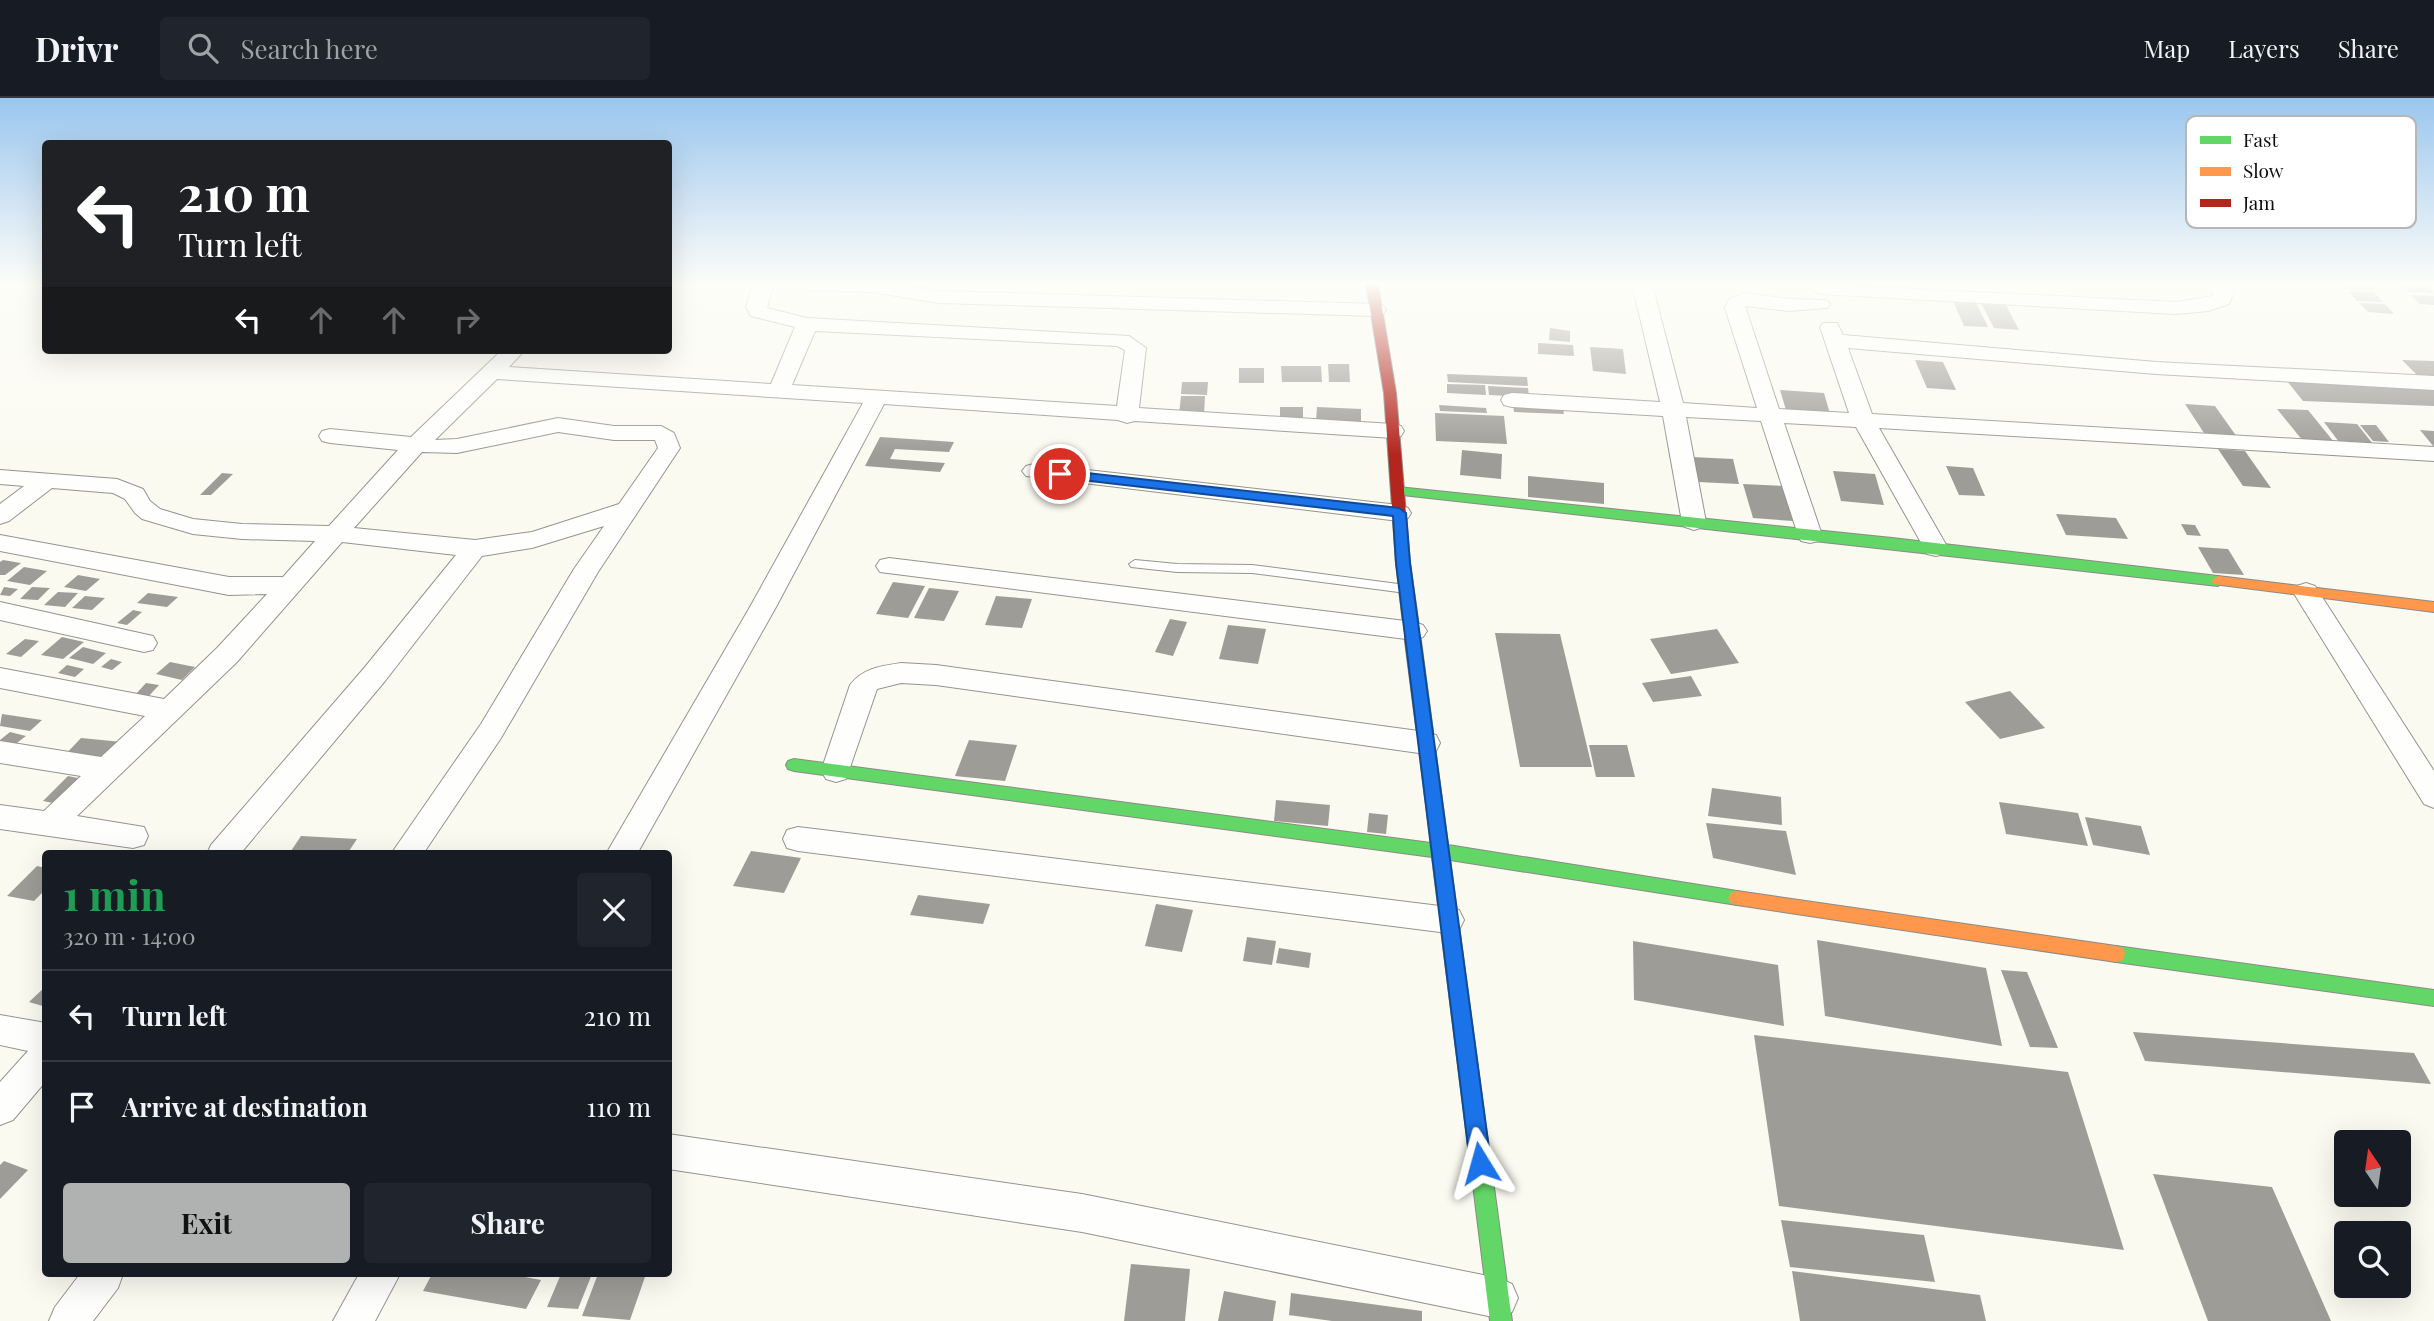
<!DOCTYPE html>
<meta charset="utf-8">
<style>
body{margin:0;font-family:"Playfair Display",serif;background:#20242c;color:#f1f3f6;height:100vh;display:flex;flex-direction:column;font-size:26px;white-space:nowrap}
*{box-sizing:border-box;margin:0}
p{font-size:23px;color:#9ea1a6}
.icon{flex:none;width:38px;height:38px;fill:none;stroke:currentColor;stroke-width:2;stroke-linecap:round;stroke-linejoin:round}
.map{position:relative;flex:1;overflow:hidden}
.side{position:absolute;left:42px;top:752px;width:630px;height:427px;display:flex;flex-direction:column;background:#171b24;border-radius:7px;box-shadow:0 7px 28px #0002}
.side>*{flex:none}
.top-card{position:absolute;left:42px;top:42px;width:630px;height:214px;border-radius:7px;box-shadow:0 7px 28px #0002;background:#202124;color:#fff;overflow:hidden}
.needle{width:46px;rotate:347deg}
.controls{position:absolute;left:2334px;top:1032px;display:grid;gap:14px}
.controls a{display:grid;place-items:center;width:77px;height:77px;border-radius:7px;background:#171b24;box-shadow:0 7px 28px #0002;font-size:35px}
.pin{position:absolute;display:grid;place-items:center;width:60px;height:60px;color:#fff;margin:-30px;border:4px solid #fff;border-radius:50%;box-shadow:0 2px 7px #0007}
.me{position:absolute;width:77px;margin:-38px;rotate:352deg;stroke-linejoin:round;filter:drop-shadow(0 0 5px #0008)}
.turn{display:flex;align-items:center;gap:24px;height:147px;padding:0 21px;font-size:32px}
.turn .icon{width:91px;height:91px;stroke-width:2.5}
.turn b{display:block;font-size:49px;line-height:60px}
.lanes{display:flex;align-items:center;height:66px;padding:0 21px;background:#0003;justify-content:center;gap:35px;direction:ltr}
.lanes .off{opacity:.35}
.round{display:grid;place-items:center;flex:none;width:74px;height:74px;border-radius:7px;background:#20242c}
.head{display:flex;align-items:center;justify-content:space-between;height:119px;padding:0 21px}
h1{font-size:42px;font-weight:700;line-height:52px;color:#1e9e55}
.button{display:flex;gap:14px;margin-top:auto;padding:14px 21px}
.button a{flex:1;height:80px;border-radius:7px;background:#b0b1b1;color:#111;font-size:28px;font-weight:700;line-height:80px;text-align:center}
.button a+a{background:#20242c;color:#f1f3f6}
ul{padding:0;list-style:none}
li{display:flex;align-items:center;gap:21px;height:91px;padding:0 21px;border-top:2px solid #363941}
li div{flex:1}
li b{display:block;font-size:26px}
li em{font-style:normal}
header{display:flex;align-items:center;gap:42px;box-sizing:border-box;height:98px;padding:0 35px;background:#171b24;border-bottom:2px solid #363941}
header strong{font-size:33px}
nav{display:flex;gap:38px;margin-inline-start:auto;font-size:24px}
.search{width:490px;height:63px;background:#20242c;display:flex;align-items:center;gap:18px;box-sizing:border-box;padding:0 24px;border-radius:7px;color:#9ea1a6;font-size:26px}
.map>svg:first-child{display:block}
.building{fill:#9e9c97}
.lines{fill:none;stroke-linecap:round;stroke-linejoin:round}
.lane-casing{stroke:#949490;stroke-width:2}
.street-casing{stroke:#949490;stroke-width:2}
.fast-casing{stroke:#8b8a86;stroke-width:2}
.slow-casing{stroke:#8b8a86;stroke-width:2}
.jam-casing{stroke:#8b8a86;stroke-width:2}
.lane{fill:#fefefd;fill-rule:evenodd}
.street{fill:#fefefd;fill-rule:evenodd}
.fast{fill:#63d668;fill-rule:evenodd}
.slow{fill:#ff974d;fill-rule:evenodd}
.jam{fill:#b3261e;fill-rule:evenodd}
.route{fill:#1a73e8;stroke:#114b97;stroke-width:2}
.key{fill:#fff;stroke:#b6b6b6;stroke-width:2}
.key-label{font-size:19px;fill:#0d0d0d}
</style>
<header>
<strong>Drivr</strong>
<div class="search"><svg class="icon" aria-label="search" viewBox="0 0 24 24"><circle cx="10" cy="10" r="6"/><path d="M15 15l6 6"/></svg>Search here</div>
<nav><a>Map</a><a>Layers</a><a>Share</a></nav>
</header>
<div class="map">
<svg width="2434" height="1223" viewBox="0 0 2434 1223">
<rect width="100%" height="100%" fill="#fbfaf1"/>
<g class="building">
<polygon points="2343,186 2368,186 2374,192 2348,191"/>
<polygon points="2401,186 2426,186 2434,195 2409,194"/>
<polygon points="2348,193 2374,194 2383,204 2357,203"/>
<polygon points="2410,197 2434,198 2434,207 2420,206"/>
<polygon points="1953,203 1976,205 1988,229 1964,228"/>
<polygon points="1980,203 2005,205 2019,232 1994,230"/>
<polygon points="2359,205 2385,206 2394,216 2368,214"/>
<polygon points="1550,230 1570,233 1570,244 1549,242"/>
<polygon points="1538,245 1573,247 1574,258 1538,256"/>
<polygon points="1590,249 1623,251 1626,276 1593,273"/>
<polygon points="1915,262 1943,264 1956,292 1927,290"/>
<polygon points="2402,262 2434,263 2434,278 2417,277"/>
<polygon points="1328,266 1349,266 1350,284 1329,284"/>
<polygon points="1281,268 1321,268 1322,284 1282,284"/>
<rect x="1239" y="270" width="25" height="15"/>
<polygon points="1447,276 1527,279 1528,288 1448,284"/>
<polygon points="2287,283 2434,290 2434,308 2303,303"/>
<polygon points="1182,284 1208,284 1207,297 1181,296"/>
<polygon points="1447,286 1485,287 1486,297 1447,295"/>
<polygon points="1488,288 1528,290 1529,299 1489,297"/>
<polygon points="1780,292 1824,295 1830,316 1786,312"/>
<polygon points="1181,298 1205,298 1204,317 1179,317"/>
<polygon points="1513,306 1562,308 1564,316 1514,314"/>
<polygon points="2185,306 2215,308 2237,339 2206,338"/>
<polygon points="1439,307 1486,310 1487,315 1440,313"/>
<polygon points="1280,309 1303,309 1303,322 1280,321"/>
<polygon points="1317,309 1361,311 1361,325 1316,323"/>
<polygon points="2277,311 2308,312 2334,344 2303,343"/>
<polygon points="1435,315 1504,318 1507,346 1436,343"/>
<polygon points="2324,324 2357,326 2373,346 2339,344"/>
<polygon points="2360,327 2376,327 2389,344 2373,343"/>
<polygon points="2420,332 2434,333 2434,349"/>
<polygon points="880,339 954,344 949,354 895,351 890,361 945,365 940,374 865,368"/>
<polygon points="2218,351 2245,353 2271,390 2243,388"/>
<polygon points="1462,352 1502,356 1501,381 1460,377"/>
<polygon points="1692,359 1733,361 1739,386 1698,384"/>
<polygon points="1946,368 1973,370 1985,398 1959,397"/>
<polygon points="1833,373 1875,376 1884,407 1841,403"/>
<polygon points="222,375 233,376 211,397 200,397"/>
<polygon points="1528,378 1604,385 1604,406 1528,399"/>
<polygon points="1743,386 1783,388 1793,423 1753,420"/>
<polygon points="2056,416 2116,420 2128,441 2066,437"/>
<polygon points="2181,426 2195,427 2201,438 2187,437"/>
<polygon points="2198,449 2228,451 2244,477 2213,475"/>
<polygon points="3,462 21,465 5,477 0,477 0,464"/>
<polygon points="24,469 47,473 30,487 7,483"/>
<polygon points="78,477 100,481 86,493 64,489"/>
<polygon points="893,484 925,488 908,520 876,516"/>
<polygon points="4,489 18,491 10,498 0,497"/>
<polygon points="32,489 50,490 38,502 20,501"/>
<polygon points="929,490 959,493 944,523 914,520"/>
<polygon points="58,494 78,495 65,509 44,507"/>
<polygon points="148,495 178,499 167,509 137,505"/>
<polygon points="85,498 105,500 92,512 72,510"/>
<polygon points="996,498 1032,501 1022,530 985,527"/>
<polygon points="133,512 142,514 127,527 117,525"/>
<polygon points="1170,521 1187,524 1173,558 1155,554"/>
<polygon points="1228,527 1266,531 1258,566 1219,561"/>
<polygon points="1717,531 1739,565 1671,576 1650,541"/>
<polygon points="1495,535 1560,536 1592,669 1520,669"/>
<polygon points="62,539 84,544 63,561 41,557"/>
<polygon points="25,541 39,543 21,559 6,556"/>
<polygon points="83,549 106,555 93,566 69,560"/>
<polygon points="111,561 122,564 112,572 101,569"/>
<polygon points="170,564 195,569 182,582 156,576"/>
<polygon points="67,567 84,571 75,579 58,575"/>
<polygon points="1691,578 1702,598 1653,604 1642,585"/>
<polygon points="146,585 159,587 148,599 135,597"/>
<polygon points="2010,593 2045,630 2000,641 1965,604"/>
<polygon points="2,616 42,622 30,633 0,628"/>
<polygon points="10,634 26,638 9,651 0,649 0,642"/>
<polygon points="81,640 122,644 103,665 62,660"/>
<polygon points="969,642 1017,647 1005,683 955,678"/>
<polygon points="1589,647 1627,647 1635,679 1596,679"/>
<polygon points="68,678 78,680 53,705 43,703"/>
<polygon points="1712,690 1781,699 1782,727 1708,718"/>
<polygon points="1276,702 1330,707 1328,728 1274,723"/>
<polygon points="1999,704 2078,715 2088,748 2006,736"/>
<polygon points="1369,715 1388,717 1386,736 1367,734"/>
<polygon points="2085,719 2141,728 2150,757 2093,747"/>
<polygon points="1706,725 1786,733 1796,777 1713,760"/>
<polygon points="301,738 357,741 347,756 289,756"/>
<polygon points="751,753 801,760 784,795 733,788"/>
<polygon points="37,768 46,770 46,791 34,803 7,798"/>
<polygon points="918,797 990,806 983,826 910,817"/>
<polygon points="1156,806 1193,812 1182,854 1145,848"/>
<polygon points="1247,839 1276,843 1272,867 1243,863"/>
<polygon points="1817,842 1986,870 2002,948 1825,918"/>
<polygon points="1633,843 1778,867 1784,928 1634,902"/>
<polygon points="1279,850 1311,855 1309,870 1276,865"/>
<polygon points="2001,872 2027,874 2058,950 2030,949"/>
<polygon points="46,888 46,909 29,904"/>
<polygon points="2133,934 2414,955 2431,986 2145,963"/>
<polygon points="1754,937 2068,974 2124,1152 1779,1108"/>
<polygon points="4,1063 28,1072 0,1101 0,1067"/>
<polygon points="2153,1076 2272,1089 2331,1223 2208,1223"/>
<polygon points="1781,1122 1924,1137 1935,1184 1790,1169"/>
<polygon points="1131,1166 1190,1171 1185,1223 1124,1223"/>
<polygon points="1792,1173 1980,1197 1986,1223 1800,1223"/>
<polygon points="432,1176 509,1176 541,1182 526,1211 423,1193"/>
<polygon points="561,1176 592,1176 578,1211 547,1209"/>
<polygon points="598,1176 646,1176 630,1222 582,1218"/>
<polygon points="1224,1193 1276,1203 1273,1223 1218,1223"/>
<polygon points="1291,1195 1422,1213 1422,1223 1332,1223 1289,1217"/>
</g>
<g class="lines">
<g class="lane-casing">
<polygon id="lane" points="1135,462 1177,466 1252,467 1406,487 1412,491 1406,495 1252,475 1177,474 1131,469 1129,466"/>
</g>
<g class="street-casing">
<g id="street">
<path d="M753 186H773L767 210 807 220 1129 238 1146 250 1139 310 1393 326 1401 328 1404 333 1401 338 1393 340 1135 323 1127 325 1118 322 884 306 776 509 637 756H606L750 509 863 305 497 281 435 342 457 341 558 320 614 328H661L674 335 680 350 598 474 501 640 423 756H391L481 626 574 471 604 428 532 450 482 458 385 583 240 756H207L211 747 365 569 456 457 342 444 237 564 77 718 144 729 148 738 144 747 133 750 0 731V707L44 713 81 678 0 665V643L101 659 145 618 0 590V570L164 601 217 550 267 496 229 497 0 453V437L229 479H283L315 443 242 441 193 436 142 421 135 415 125 401 113 395 52 390 9 423 0 426V406L24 388 0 386V372L117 381 143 391 150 403 160 411 193 421 242 426 329 428 398 352 330 345 322 343 319 338 322 333 330 331 411 339 502 252H525L509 269 771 286 795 229 751 218 746 209ZM815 233 1117 248 1125 252 1117 308 792 287ZM558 334 614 342H655L658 350 619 406 532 434 475 442 354 430 422 354 457 355Z"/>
<polygon points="799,186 895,186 939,193 1376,206 1383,208 1386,212 1383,216 1376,218 939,205 872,194 809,192 802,190"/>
<polygon points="1632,186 1652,186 1683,305 1757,310 1725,210 1729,201 1745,195 1789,201 1827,202 1830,206 1827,210 1789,213 1745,208 1779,311 1849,315 1820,229 1823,225 1837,225 1843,237 2156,264 2434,278 2434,292 2156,276 1848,250 1872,316 2434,349 2434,363 1879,330 1948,450 1945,456 1936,458 1927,456 1924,450 1856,329 1784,325 1822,437 1819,443 1810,445 1801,443 1798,437 1761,323 1686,319 1706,424 1703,429 1694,432 1685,429 1682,424 1663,318 1512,309 1504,307 1501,302 1504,297 1512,295 1660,304"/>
<polygon points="1814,186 2176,204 2213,198 2210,186 2230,186 2234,194 2229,206 2208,213 2176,216 1821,196 1814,194 1811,190"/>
<polygon points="1034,366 1399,407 1408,410 1411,415 1408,420 1399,423 1026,378 1022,373 1026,368"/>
<polygon points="889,460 1414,524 1423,527 1427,533 1423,539 1414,542 880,474 876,468 880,462"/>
<polygon points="2306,485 2315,488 2434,673 2434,710 2424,706 2293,494 2297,488"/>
<polygon points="0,504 153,538 157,545 153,552 144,554 0,522"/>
<path d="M901 565 936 567 1426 634 1436 637 1440 645 1436 653 1426 656 936 587 901 585 877 591 846 681 836 684 826 681 821 673 850 587C863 570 881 568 901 565Z"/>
<polygon points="798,729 1448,809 1459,812 1464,822 1459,832 1448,835 798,753 787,750 783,741 787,732"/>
<polygon points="0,917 46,925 46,983 13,1022 0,1027 0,984 28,953 0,947"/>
<polygon points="668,1036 1082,1096 1498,1180 1512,1186 1518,1200 1512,1214 1498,1220 1082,1134 668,1071"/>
<polygon points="80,1176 123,1176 118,1190 93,1223 49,1223 55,1209"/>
<polygon points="359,1176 400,1176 375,1223 333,1223"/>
</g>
</g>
<g class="fast-casing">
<g id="fast">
<polygon points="1398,389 1892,440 2218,478 2225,483 2218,488 1393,396 1393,390"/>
<polygon points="1413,538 1421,543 1448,747 1737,793 1743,795 1746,800 1743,805 1737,807 1450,762 1512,1223 1490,1223 1432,759 794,673 788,671 786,667 788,663 794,661 1431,745 1405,543"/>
<polygon points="2116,848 2434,892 2434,908 2116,864 2109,862 2107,856 2109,850"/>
</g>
</g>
<g class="slow-casing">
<g id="slow">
<polygon points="2218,478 2434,504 2434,514 2213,486 2211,483"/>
<polygon points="1737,793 2116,848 2123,850 2125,856 2123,862 2116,864 1737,807 1731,805 1728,800 1731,795"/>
</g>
</g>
<g class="jam-casing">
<polygon id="jam" points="1366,186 1378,186 1396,295 1410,465 1421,543 1413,548 1405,543 1396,465 1384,295"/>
</g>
<use href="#lane" class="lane"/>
<use href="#street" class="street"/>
<use href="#fast" class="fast"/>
<use href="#slow" class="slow"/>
<use href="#jam" class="jam"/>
</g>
<linearGradient id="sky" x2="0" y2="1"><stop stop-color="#9ac6ee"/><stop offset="0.52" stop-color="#fdfdf9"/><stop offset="1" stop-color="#fdfdf9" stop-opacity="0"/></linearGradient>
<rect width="2434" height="357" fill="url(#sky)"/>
<polygon class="route" points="1060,372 1399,410 1406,415 1410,465 1491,1065 1488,1072 1480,1075 1473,1072 1470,1065 1396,465 1393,418 1056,379 1056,374"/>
<rect x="2186" y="18" width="230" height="112" rx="10" class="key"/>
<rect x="2200" y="38" width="31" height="8" fill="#63d668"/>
<rect x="2200" y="69" width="31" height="9" fill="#ff974d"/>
<rect x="2200" y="101" width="31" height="8" fill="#b3261e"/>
<g class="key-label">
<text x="2243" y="49">Fast</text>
<text x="2243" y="80">Slow</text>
<text x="2243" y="112">Jam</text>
</g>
</svg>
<div class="controls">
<a><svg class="needle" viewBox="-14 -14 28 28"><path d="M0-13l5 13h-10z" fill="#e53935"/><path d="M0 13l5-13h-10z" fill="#9ea1a6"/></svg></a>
<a><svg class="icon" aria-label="search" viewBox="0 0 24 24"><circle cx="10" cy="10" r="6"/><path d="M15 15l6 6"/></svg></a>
</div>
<div class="pin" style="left:1060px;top:376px;background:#d93025"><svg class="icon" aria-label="arrive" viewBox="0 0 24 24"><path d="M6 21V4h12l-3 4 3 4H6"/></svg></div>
<svg class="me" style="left:1480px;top:1065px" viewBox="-20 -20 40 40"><path d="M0-17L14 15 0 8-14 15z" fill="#1a73e8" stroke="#fff" stroke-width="4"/></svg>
<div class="top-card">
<div class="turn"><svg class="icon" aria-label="left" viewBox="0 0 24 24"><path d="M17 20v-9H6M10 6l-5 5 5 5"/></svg><div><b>210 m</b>Turn left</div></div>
<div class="lanes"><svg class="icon" aria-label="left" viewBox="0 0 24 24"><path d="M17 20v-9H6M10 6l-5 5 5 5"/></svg><svg class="icon off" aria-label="ahead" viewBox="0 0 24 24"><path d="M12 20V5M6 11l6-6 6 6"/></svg><svg class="icon off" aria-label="ahead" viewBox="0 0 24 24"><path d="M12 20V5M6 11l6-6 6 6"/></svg><svg class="icon off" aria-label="right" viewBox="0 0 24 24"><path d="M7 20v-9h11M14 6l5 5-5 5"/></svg></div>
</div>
<section class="side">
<div class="head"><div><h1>1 min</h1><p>320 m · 14:00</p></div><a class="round"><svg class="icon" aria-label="close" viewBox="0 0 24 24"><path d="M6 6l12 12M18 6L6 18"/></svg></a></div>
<ul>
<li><svg class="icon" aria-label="left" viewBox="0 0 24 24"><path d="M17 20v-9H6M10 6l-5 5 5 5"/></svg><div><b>Turn left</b></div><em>210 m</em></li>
<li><svg class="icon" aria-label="arrive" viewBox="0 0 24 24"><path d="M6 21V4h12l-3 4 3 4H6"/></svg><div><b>Arrive at destination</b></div><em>110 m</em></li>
</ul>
<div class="button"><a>Exit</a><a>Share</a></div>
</section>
</div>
